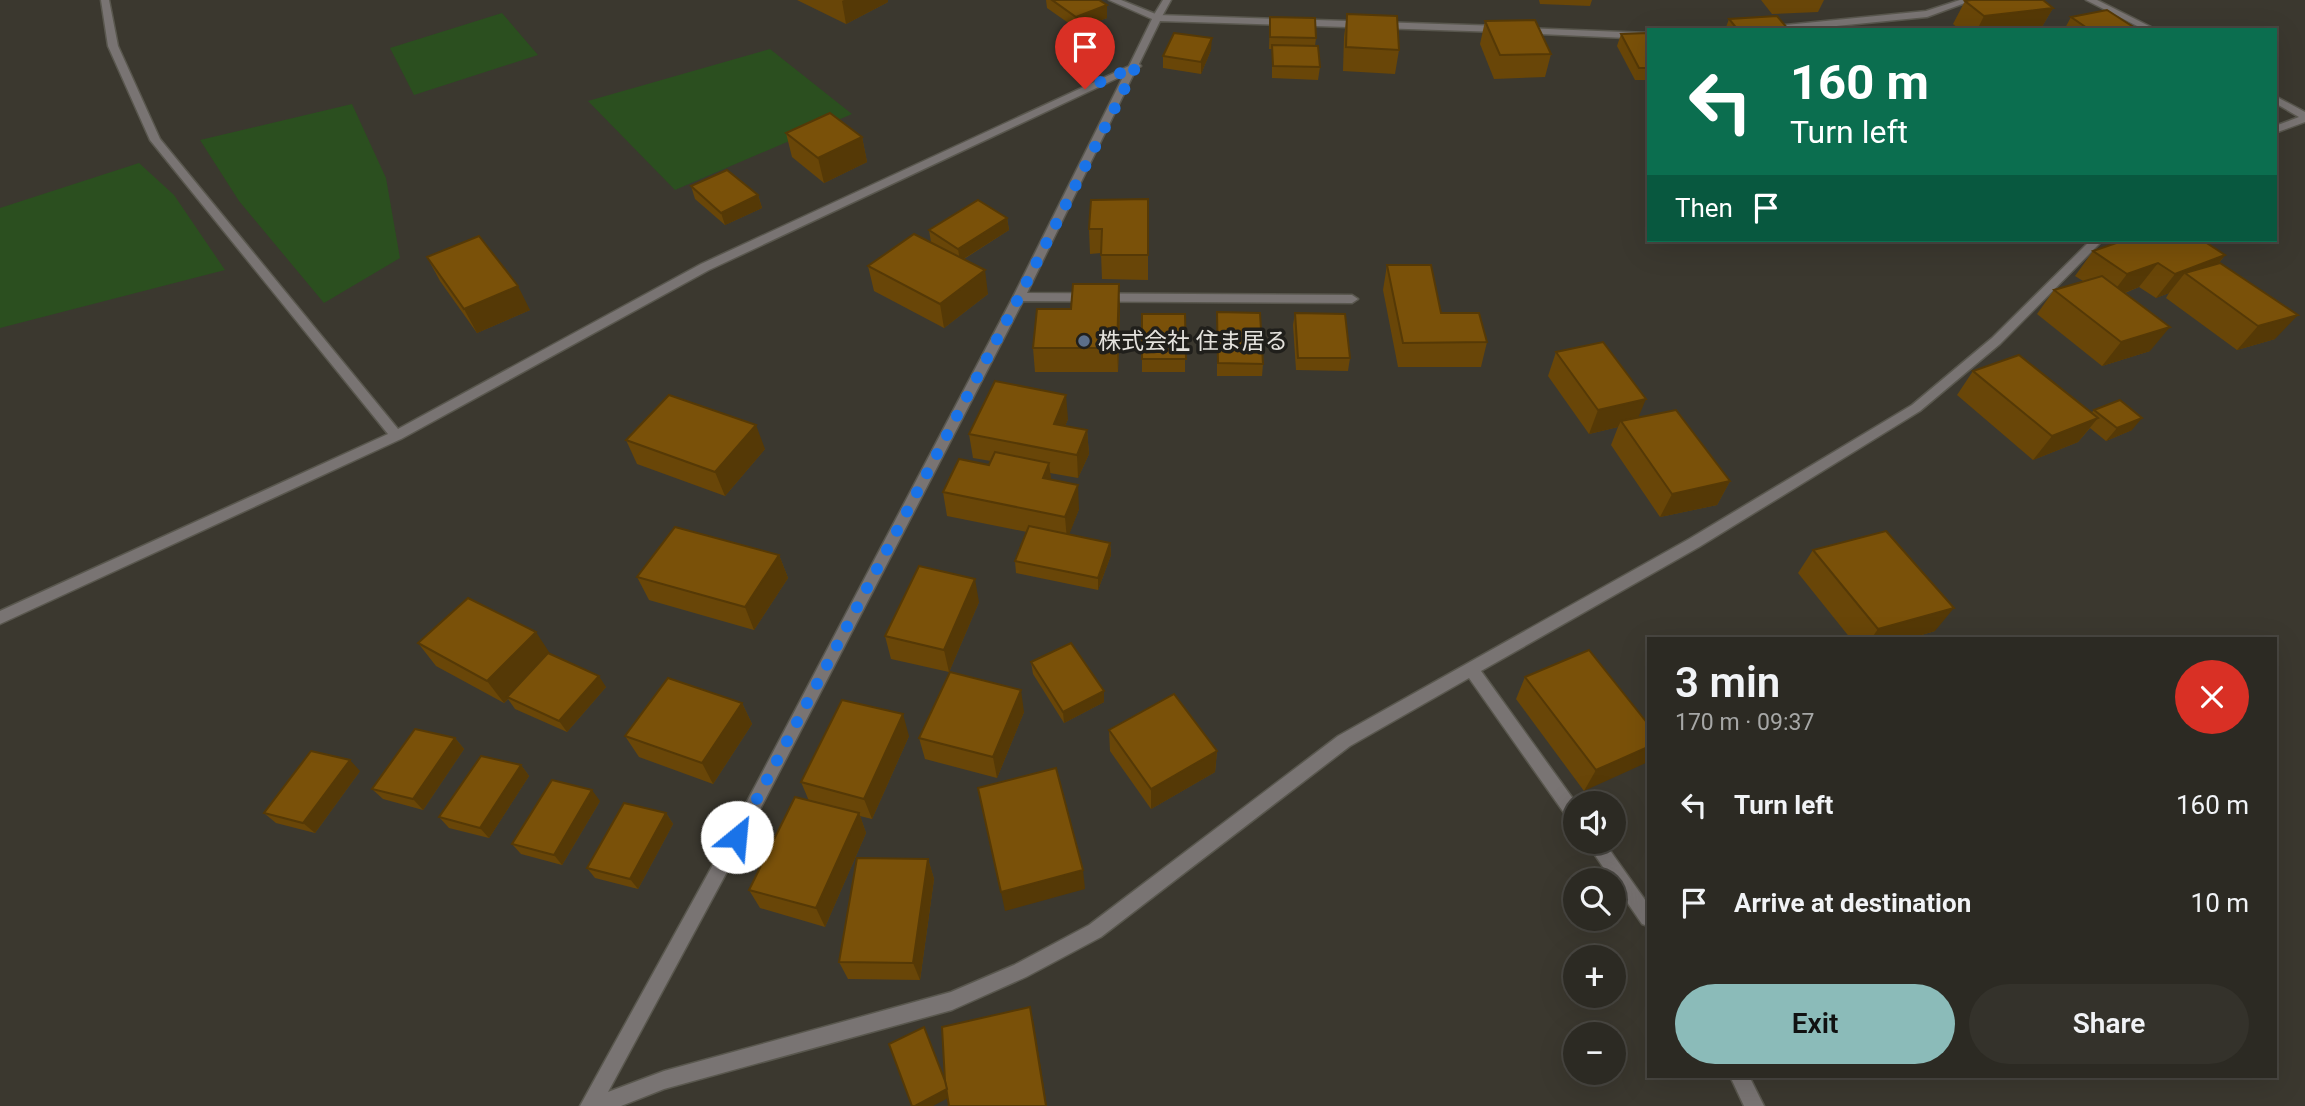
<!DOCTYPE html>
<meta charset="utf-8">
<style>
body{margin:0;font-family:Roboto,"Noto Sans JP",sans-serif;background:#34322b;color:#f1f3f6;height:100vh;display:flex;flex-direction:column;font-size:26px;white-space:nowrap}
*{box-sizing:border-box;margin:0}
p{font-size:23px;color:#a6a7a6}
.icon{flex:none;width:38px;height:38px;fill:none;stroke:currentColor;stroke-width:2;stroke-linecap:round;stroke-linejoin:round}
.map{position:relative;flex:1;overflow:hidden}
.panel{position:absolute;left:1647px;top:637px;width:630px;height:441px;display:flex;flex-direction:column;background:#2c2a23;border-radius:0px;box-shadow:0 7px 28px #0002,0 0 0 2px #484641}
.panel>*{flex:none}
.banner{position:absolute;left:1647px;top:28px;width:630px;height:214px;border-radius:0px;box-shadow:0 7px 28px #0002,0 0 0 2px #484641;background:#0b6e4f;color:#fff;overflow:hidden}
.buttons{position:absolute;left:1563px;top:791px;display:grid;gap:14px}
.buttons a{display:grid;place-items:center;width:63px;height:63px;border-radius:50%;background:#2c2a23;box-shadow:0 7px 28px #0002,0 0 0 2px #484641;font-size:35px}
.pin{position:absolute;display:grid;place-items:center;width:60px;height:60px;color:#fff;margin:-72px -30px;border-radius:50% 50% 50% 0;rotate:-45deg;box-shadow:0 0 7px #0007}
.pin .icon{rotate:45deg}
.me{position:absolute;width:77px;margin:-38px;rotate:28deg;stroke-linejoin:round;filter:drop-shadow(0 0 5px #0008)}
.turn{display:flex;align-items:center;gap:24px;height:147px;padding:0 28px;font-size:32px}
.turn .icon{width:91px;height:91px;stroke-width:2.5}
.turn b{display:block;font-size:49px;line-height:60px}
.then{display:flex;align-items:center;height:66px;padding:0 28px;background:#0003;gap:14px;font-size:26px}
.round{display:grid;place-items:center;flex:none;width:74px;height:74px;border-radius:37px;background:#34322b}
.headline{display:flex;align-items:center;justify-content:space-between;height:119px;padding:0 28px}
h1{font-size:42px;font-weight:600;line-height:52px}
.primary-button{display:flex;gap:14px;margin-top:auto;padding:14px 28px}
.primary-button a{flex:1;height:80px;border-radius:42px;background:#8bbbb9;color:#111;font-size:28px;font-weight:600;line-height:80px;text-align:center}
.primary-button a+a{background:#34322b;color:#f1f3f6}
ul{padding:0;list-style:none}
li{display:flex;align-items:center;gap:21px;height:98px;padding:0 28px}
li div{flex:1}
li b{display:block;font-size:26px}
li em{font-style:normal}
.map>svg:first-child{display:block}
.green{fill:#2b4f1f}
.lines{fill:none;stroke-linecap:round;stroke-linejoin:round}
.minor-casing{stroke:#59574e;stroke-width:3}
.tertiary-casing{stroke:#59574e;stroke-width:3}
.minor{fill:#797473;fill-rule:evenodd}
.tertiary{fill:#797473;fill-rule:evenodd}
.wall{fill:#694608}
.shaded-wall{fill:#553906}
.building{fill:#7a5109;stroke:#553906;stroke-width:2}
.route{stroke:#1a73e8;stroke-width:12;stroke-dasharray:0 21.6}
.service-dot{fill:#5c6f8a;stroke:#201f1b;stroke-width:2.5}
.labels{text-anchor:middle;stroke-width:7;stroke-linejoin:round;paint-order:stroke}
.poi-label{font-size:23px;fill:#e4e2dd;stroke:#201f1b;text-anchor:start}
</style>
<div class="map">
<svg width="2305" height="1106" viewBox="0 0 2305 1106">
<rect width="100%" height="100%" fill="#3b382f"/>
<g class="green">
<polygon points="502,13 538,55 414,95 390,48"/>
<polygon points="770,49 852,114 675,190 588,101"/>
<polygon points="352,104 386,178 400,258 324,303 239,201 200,140"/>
<polygon points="139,163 174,195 225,270 0,328 0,208"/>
</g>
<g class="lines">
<g class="minor-casing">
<g id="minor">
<polygon points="101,0 109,0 118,46 160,139 398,429 701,264 1129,66 1152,19 1109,0 1121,0 1158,15 1500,26 1505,29 1500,32 1160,21 1139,64 1141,66 1136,69 1027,293 1352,295 1358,299 1352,303 1023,301 743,842 608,1092 664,1071 951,992 1014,965 1089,925 1338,736 1689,539 1912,405 1992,338 2091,240 2103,240 2000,344 1920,411 1699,547 1481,671 1576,803 1575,822 1569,820 1469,678 1350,746 1101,937 1026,977 952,1010 664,1089 621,1106 580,1106 731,832 1013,297 1124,75 709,270 401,439 0,624 0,611 388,434 150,140 108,46"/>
<polygon points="1960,0 1973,0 1927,17 1796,30 1761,30 1765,27 1926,11"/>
<polygon points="2086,0 2097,0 2157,30 2145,30"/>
<polygon points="1524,28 1648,33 1648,39 1521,33 1521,29"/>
<polygon points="2275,96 2305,112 2305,122 2275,133 2275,126 2299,117 2275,103"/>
<polygon points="1586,842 1604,842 1648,904 1648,926 1642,924"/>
<polygon points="1730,1076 1749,1076 1764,1106 1744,1106"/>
</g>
</g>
<g class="tertiary-casing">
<polygon id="tertiary" points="1163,0 1171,0 1160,20 1154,20 1152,18"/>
</g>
<use href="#minor" class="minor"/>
<use href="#tertiary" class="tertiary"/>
</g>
<g class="wall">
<polygon points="797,0 888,0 888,2 846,24"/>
<polygon points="1046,0 1099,0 1107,5 1107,18 1077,29 1047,8"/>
<polygon points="1539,0 1592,0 1590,6 1540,4"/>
<polygon points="1761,0 1824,0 1818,12 1772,14"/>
<polygon points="1965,1 2053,8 2040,30 1960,30 1953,24"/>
<polygon points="1347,14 1399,50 1395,74 1343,71 1344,37"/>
<polygon points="1270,17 1316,38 1315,46 1320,67 1318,80 1272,78 1272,49 1269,49"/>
<polygon points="2071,17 2138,30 2064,30"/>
<polygon points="1729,19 1789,30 1725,30"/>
<polygon points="1485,21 1551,54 1545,77 1494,79 1480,44"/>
<polygon points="1648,33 1648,80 1635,80 1617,46 1621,34"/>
<polygon points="1211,50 1201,74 1163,68 1163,56"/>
<polygon points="786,133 862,137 867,162 824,183 792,157"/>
<polygon points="691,186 758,195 762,208 725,225 695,199"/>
<polygon points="1148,199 1148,280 1102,279 1101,253 1090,254 1089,229"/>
<polygon points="1007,218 1009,230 964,259 988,294 944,328 874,291 868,266 931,242 929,230"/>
<polygon points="2093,251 2225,255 2219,263 2275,339 2237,350 2166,298 2169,293 2156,298 2139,287 2125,293 2150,351 2102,366 2037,314 2054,290 2083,281 2075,276"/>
<polygon points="427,257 530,310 477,333 440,281"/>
<polygon points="1387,265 1441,313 1487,342 1481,367 1398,367 1383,290"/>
<polygon points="1120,308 1118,372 1035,372 1033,348 1071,309"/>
<polygon points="1217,312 1263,364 1262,376 1217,376"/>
<polygon points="1295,313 1350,358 1348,371 1296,370 1293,325"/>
<rect x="1142" y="314" width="43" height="58"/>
<polygon points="1556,352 1638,418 1730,481 1717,505 1660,517 1611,445 1618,427 1589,434 1548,376"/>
<polygon points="1973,371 2091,413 2094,410 2132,430 2106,441 2090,428 2078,442 2033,460 1957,395"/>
<polygon points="1068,419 1065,426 1087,430 1089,454 1078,478 1050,473 1051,480 1079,509 1069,534 1110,543 1111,555 1098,590 1016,573 1015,561 1027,532 947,516 943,492 989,465 991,461 973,458 969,434"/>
<polygon points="626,440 765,449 725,496 637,464"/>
<polygon points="1813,550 1935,631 1908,639 1851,639 1798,573"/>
<polygon points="779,555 788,578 754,630 649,600 637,577"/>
<polygon points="979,602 949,672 891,659 885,636"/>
<polygon points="418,643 550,654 606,687 567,732 515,709 508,699 504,703 436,666"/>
<polygon points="1031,662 1104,702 1064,723 1033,674"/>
<polygon points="1525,677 1648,724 1584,791 1516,699"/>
<polygon points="742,703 752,724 713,784 639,757 625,736"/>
<polygon points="1024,712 997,778 925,759 919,738"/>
<polygon points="1109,730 1217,751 1215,772 1151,809 1110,751"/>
<polygon points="909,736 872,819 860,816 866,833 825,927 760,908 749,890 809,801 801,782"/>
<polygon points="455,738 464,749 423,810 383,799 372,789"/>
<polygon points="521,765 529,776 489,838 449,828 439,817"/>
<polygon points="360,771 315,833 276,823 264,813"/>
<polygon points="600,801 562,865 521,854 512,844"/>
<polygon points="666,813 673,824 638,889 595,878 587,868"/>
<polygon points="928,859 934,879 920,980 848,979 839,962"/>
</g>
<g class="shaded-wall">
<polygon points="844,0 888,0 888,2 846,24 842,1"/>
<polygon points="1107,5 1107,18 1077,29 1076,17"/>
<polygon points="2053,8 2040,30 1977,30 1984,16"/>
<polygon points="1212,38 1211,50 1201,74 1201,62"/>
<polygon points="862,137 867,162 824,183 818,158"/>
<polygon points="758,195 762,208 725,225 721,213"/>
<polygon points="1007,218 1009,230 960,261 958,249"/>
<polygon points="2225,255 2206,279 2185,273 2169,293 2156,298 2175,274"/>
<polygon points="2158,263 2139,287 2108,299 2127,274"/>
<polygon points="985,270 988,294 944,328 940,304"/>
<polygon points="1119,284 1120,308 1118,372 1117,348"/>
<polygon points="518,286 530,310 477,333 464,309"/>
<polygon points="2298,315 2275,339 2237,350 2258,326"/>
<polygon points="2170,327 2150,351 2102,366 2121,342"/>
<polygon points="1066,395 1068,419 1056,448 1054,424"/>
<polygon points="1646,399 1636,423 1621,421 1618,427 1589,434 1598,410"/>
<polygon points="2098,418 2078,442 2033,460 2052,436"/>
<polygon points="2142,418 2132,430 2106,441 2117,428"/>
<polygon points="756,425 765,449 725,496 715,472"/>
<polygon points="1087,430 1089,454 1078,478 1077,455"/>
<polygon points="1049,463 1052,486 1043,478"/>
<polygon points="1730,481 1717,505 1660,517 1672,494"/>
<polygon points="1078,485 1079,509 1067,540 1065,517"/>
<polygon points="1110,543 1111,555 1098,590 1098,578"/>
<polygon points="779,555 788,578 754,630 745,607"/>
<polygon points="975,579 979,602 949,672 944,650"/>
<polygon points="1954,608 1935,631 1908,639 1871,639 1878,629"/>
<polygon points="536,632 551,655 504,703 487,681"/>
<polygon points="599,676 606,687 567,732 559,721"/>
<polygon points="1021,690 1024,712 997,778 993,757"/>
<polygon points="1104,691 1104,702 1064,723 1063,712"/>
<polygon points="742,703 752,724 713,784 702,763"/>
<polygon points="903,714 909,736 872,819 864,799"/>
<polygon points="455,738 464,749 423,810 413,799"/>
<polygon points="1648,747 1648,762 1584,791 1596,770"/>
<polygon points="1217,751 1215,772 1151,809 1151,789"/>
<polygon points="350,760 360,771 315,833 303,823"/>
<polygon points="521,765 529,776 489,838 480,828"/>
<polygon points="592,790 600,801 562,865 554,855"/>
<polygon points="666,813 673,824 638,889 630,879"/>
<polygon points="859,813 866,833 825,927 816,908"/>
<polygon points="928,859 934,879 920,980 913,963"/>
<polygon points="1083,870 1085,889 1005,911 1001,892"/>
<polygon points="1030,1007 1034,1024 1047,1106 1046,1106"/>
<polygon points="949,1088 952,1096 933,1106 915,1106"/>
</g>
<g class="building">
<polygon points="1052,0 1099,0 1107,5 1076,17"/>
<polygon points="1971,0 2043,0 2053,8 1984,16 1965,1"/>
<polygon points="2107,10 2138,30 2090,30 2071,17"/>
<polygon points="1347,14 1397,16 1399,50 1346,47"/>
<polygon points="1777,16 1789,30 1738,30 1729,19"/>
<polygon points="1270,17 1315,18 1316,38 1270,37"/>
<polygon points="1535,20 1551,54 1500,55 1485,21"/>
<polygon points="1174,33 1212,38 1201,62 1163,56"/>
<polygon points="1648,33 1648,68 1639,68 1621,34"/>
<polygon points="1272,45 1318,46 1320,67 1273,66"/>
<polygon points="830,113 862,137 818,158 786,133"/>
<polygon points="727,170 758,195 721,213 691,186"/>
<polygon points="1148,199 1148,255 1101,255 1102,229 1089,229 1091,200"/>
<polygon points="978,200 1007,218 958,249 929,230"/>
<polygon points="914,234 985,270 940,304 868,266"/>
<polygon points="479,236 518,286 464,309 427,257"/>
<polygon points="2125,240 2202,240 2225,255 2175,274 2158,263 2127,274 2093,251"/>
<polygon points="2220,263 2298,315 2258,326 2185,273"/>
<polygon points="1387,265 1431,265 1441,313 1479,313 1487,342 1403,343"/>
<polygon points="2102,276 2170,327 2121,342 2054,290"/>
<polygon points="1073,284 1119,284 1117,348 1033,348 1037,309 1071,309"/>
<polygon points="1217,312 1260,313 1263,364 1218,363"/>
<polygon points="1295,313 1345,314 1350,358 1298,358"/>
<polygon points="1142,314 1185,314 1186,359 1142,359"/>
<polygon points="1603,342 1646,399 1598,410 1556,352"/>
<polygon points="2019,355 2098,418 2052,436 1973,371"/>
<polygon points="995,381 1066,395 1054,424 1087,430 1077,455 969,434"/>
<polygon points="669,395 756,425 715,472 626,440"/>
<polygon points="2120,400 2142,418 2117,428 2094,410"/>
<polygon points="1676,410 1730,481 1672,494 1621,421"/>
<polygon points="995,452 1049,463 1043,478 1078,485 1065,517 943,492 959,459 989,465"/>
<polygon points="1029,526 1110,543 1098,578 1015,561"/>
<polygon points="675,527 779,555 745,607 637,577"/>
<polygon points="1886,531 1954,608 1878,629 1813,550"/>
<polygon points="919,566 975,579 944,650 885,636"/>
<polygon points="468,598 536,632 487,681 418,643"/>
<polygon points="1071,643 1104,691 1063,712 1031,662"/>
<polygon points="1589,650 1648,724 1648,747 1596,770 1525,677"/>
<polygon points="548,653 599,676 559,721 507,697"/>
<polygon points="950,672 1021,690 993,757 919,738"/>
<polygon points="668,678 742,703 702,763 625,736"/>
<polygon points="1174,694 1217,751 1151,789 1109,730"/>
<polygon points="842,700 903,714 864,799 801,782"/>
<polygon points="415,729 455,738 413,799 372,789"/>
<polygon points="311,751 350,760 303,823 264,813"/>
<polygon points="481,756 521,765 480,828 439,817"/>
<polygon points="1056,768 1083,870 1001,892 978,788"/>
<polygon points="552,780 592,790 554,855 512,844"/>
<polygon points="795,797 859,813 816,908 749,890"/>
<polygon points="624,803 666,813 630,879 587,868"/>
<polygon points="857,858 928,859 913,963 839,962"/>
<polygon points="1030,1007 1046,1106 949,1106 945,1081 942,1027"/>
<polygon points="924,1027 945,1081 947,1089 915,1106 912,1106 889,1044"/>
</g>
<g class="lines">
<polyline class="route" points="737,837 1019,297 1136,66 1085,89"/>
</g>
<circle class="service-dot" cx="1084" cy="341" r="7"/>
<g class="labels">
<g class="poi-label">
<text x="1098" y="349">株式会社 住ま居る</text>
</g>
</g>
</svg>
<div class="buttons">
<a><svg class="icon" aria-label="sound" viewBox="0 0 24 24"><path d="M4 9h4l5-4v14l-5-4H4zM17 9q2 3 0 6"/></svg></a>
<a><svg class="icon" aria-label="search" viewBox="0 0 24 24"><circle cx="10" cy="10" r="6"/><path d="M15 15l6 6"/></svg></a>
<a>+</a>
<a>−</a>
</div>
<div class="pin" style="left:1085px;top:89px;background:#d93025"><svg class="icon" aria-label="arrive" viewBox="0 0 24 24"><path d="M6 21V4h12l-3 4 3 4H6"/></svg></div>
<svg class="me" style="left:737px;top:837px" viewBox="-20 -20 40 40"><circle r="19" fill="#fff"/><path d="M0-13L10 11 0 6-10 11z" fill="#1a73e8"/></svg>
<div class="banner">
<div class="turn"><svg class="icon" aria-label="left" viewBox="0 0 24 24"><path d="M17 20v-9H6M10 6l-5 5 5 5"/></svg><div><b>160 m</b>Turn left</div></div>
<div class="then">Then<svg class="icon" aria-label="arrive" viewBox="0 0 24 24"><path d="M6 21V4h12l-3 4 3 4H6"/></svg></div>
</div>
<section class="panel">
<div class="headline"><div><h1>3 min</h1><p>170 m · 09:37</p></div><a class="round" style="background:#d93025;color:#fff"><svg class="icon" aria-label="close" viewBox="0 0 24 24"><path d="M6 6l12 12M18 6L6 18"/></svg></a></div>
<ul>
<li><svg class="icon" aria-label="left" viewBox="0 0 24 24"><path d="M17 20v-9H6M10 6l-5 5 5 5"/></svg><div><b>Turn left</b></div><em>160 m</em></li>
<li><svg class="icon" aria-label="arrive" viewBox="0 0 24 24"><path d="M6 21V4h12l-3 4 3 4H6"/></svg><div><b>Arrive at destination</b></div><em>10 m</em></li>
</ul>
<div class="primary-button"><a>Exit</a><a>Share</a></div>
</section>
</div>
